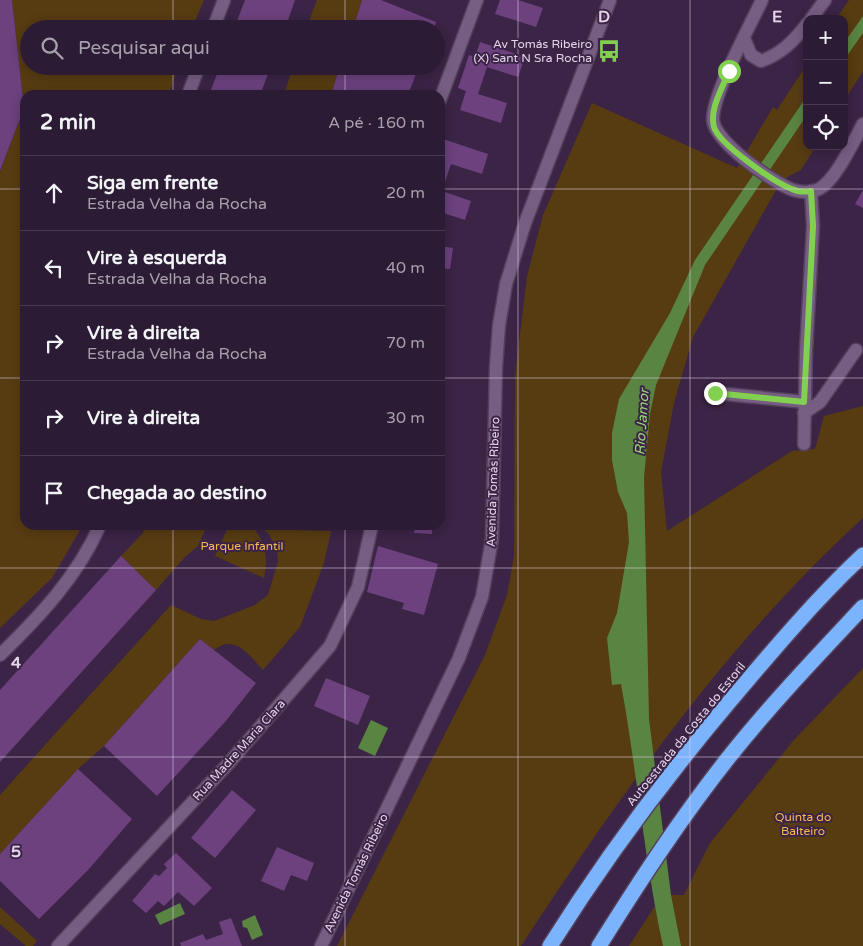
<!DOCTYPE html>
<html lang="pt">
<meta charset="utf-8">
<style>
body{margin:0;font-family:"Varela Round",sans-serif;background:#382840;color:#f1f3f6}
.controls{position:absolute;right:15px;top:15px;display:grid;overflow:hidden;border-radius:10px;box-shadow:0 2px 12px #0003}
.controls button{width:45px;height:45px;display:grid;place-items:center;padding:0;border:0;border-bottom:1px solid #48394f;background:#2c1b34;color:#f1f3f6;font:25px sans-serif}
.stop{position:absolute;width:15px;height:15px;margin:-11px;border:4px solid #82d04f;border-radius:50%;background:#fff}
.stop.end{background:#82d04f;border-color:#fff;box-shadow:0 1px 5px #0008}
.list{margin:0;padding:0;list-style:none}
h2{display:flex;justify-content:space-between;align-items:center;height:65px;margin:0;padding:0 20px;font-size:21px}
h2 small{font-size:16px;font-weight:400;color:#a6a1ac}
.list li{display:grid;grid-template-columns:32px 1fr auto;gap:15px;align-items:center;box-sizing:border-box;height:75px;padding:0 20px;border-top:1px solid #48394f}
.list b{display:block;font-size:19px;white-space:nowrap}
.list p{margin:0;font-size:16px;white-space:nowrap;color:#a6a1ac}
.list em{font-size:16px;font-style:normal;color:#a6a1ac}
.icon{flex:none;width:28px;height:28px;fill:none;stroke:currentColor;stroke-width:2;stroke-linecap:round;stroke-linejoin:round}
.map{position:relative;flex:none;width:863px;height:946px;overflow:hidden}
.search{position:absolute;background:#2c1b34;box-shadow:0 2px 12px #0003;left:20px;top:20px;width:425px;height:55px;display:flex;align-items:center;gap:12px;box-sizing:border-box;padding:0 18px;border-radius:28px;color:#a6a1ac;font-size:19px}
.panel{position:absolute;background:#2c1b34;box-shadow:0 2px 12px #0003;left:20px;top:90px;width:425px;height:440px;border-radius:15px}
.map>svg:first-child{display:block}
</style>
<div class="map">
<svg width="863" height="946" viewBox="0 0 863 946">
<rect width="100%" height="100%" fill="#3b2446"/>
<!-- green -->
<g fill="#573c12">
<polygon points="12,0 204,0 192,28 177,23 175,29 29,29 29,66 178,66 169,95 25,95 25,525 83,525 52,578 0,628 0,172 24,108"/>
<polygon points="317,0 362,0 353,29 306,29"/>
<polygon points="849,0 863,0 863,71 844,101 844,19 836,19"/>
<path d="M807 64V146H816L801 170 789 176 775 192 693 337 674 403 661 472 667 531 792 451 815 449 824 416 863 406V518C728 641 621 794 521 946H337L485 655 507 595 514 556 515 376 527 276 543 215 592 103 737 168 773 107 777 110Z"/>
<polygon points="293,66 340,66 331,95 284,95"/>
<polygon points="147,525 207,525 198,546 185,557 156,590 121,556 142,534"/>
<path d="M229 525H251C266 542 268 556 264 578L215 556Z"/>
<path d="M259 525H292V530L331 531 324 563 300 627 263 670C250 656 235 633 214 650L200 639 104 746 78 769 0 854V795L171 605 201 619 214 621 255 605 268 595 278 562 277 550 269 534Z"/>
<polygon points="863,668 863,946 629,946 662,895 684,895 710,843 793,741"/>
<polygon points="0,907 37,941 33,946 26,946 0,924"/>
</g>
<!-- water -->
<g fill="#5a8441">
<polygon points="863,16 863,33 844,60 844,43"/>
<path d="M807 96V115L705 265 656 385 650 414 644 477 649 719 671 895 681 946H663C644 859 637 771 621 684L612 685 607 638 617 613 629 542 627 513 618 492 612 460V433L619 399 670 313 695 260Z"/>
<polygon points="371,720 388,728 375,756 358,748"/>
<polygon points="180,903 185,914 160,925 155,915"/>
<polygon points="255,915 263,935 252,940 247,928 243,927 242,921"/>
</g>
<!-- building -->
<g fill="#6c417e">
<polygon points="0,0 12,0 24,108 0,171"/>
<polygon points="245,0 295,0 285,29 234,29"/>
<polygon points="362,0 381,0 436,22 434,29 353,29"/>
<polygon points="500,0 518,0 543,8 536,27 495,14"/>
<polygon points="480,42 525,57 518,77 487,67 478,94 507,103 501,123 460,110 466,91 458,88 469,55 475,57"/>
<polygon points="220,66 271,66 260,95 209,95"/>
<polygon points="340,66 419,66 408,95 331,95"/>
<polygon points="443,139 488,154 482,174 451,164 442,191 471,201 465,220 440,212 440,149"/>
<polygon points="863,190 863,208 855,204"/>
<polygon points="440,246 453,248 450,269 440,268"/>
<polygon points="440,297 445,297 443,317 440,317"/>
<polygon points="390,525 432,525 432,534 414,533 415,529 390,528"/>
<polygon points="378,546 438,564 424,615 402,609 404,603 367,592"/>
<polygon points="121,556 156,590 0,762 0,690"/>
<polygon points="200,639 256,683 225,722 157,796 104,746"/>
<polygon points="326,678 370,696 358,725 314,706"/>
<polygon points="78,769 132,819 89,869 39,919 0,881 0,854"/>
<polygon points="232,790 256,810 215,858 191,838"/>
<polygon points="277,847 314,863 307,881 291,875 284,891 261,881"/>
<polygon points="176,853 212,888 194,906 178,892 164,906 158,901 146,913 132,901 155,874 159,876 167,868 164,864"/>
<polygon points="231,918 242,946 181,946 180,943 203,934 206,940 223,934 219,922"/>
</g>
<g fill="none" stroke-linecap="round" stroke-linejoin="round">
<defs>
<g id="minor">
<path d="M762 0C750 26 713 93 713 119 713 141 772 182 793 190 800 192 811 193 819 189 836 180 853 142 863 124"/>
<polyline points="811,19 825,0"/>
<polyline points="213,29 224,0"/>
<path d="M744 38 751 55 761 61C781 54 794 41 807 24"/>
<polyline points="188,95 199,66"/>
<polyline points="440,100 477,0"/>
<polyline points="715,393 805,402"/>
<polyline points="804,413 820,402 856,350"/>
<polyline points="804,444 806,351 813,226 811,191"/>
<path d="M0 655C39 617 78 576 100 525"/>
<polyline points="58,946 228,764 330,646 358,587 372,525"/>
<polyline points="321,946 459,658 482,597 492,539 496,367 499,325 506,284 525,223 610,0"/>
</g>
<g id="highway">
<path d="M550 946C604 860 665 778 730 701 773 650 815 600 863 555"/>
<path d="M599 946C641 879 684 813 733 752 774 701 819 654 863 607"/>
</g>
</defs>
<!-- minor casing -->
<use href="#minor" stroke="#54405d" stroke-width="15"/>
<!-- highway casing -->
<use href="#highway" stroke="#54405d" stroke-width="18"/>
<!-- minor -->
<use href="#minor" stroke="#765d82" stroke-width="12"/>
<!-- highway -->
<use href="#highway" stroke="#7bb4fd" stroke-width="15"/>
</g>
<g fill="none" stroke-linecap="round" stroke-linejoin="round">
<!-- route -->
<path stroke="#82d04f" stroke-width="6" d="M715 393 804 402 813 226 811 191C805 192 798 192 792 189 775 183 719 144 714 127 709 109 723 87 729 71"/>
</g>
<!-- grid -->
<path fill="none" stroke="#e4d5eb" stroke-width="1" stroke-opacity="0.55" d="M173 0V29M345 0V29M518 0V946M690 0V946M173 66V95M345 66V95M0 189H25M440 189H863M0 378H25M440 378H863M173 525V946M345 525V946M0 568H863M0 757H863"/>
<!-- icons -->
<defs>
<symbol id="bus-bare" viewBox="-9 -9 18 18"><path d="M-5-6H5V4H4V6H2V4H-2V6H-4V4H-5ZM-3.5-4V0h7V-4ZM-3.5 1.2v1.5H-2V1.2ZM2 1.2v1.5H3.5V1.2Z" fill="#82d04f" stroke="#3b2446" stroke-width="2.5" paint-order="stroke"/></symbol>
</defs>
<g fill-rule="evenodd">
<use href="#bus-bare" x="593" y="35" width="32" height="32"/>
</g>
<g text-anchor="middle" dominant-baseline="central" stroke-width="4" stroke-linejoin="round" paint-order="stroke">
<!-- poi labels -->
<g font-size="12" fill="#e4d5eb" stroke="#3b2446" text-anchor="end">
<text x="592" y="44">Av Tomás Ribeiro<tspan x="592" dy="14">(X) Sant N Sra Rocha</tspan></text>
</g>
<!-- street labels -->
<g font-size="12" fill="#e4d5eb" stroke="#3b2446">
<text transform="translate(493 482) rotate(-88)">Avenida Tomás Ribeiro</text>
<text transform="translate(686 734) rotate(-51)">Autoestrada da Costa do Estoril</text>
<text transform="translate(239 750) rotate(-48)">Rua Madre Maria Clara</text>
<text transform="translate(356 873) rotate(-64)">Avenida Tomás Ribeiro</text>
</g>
<!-- park labels -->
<g font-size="12" fill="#f8b755" stroke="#3b2446">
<text x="242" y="546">Parque Infantil</text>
<text x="803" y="817">Quinta do<tspan x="803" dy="14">Balteiro</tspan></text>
</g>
<!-- water labels -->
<g font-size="14" font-style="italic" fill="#99d478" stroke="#3b2446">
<text transform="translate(642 422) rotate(-86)">Rio Jamor</text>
</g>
</g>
<g font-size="16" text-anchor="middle" font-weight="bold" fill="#e4d5eb" stroke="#3b2446" stroke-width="4" stroke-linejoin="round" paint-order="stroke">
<text x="604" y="22">D</text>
<text x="777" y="22">E</text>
<text x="16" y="668">4</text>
<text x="16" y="857">5</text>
</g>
</svg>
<div class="controls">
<button>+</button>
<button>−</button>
<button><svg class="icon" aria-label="locate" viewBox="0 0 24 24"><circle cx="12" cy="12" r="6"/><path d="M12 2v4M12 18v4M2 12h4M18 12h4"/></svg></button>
</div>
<div class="stop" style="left:729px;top:71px"></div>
<div class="stop end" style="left:715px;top:393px"></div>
<div class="search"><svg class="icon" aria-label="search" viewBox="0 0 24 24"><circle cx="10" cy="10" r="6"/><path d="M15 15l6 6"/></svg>Pesquisar aqui</div>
<section class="panel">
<h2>2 min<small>A pé · 160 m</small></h2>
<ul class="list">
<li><svg class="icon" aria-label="ahead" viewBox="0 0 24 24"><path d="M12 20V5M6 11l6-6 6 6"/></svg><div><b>Siga em frente</b><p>Estrada Velha da Rocha</p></div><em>20 m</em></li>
<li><svg class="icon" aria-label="left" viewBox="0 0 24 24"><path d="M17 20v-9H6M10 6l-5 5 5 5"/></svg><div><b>Vire à esquerda</b><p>Estrada Velha da Rocha</p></div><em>40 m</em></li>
<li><svg class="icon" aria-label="right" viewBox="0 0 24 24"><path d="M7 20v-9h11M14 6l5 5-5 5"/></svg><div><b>Vire à direita</b><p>Estrada Velha da Rocha</p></div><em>70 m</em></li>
<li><svg class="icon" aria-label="right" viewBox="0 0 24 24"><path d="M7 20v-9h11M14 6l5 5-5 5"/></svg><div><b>Vire à direita</b></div><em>30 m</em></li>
<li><svg class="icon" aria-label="arrive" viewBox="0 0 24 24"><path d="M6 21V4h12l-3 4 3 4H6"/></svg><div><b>Chegada ao destino</b></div></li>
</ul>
</section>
</div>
